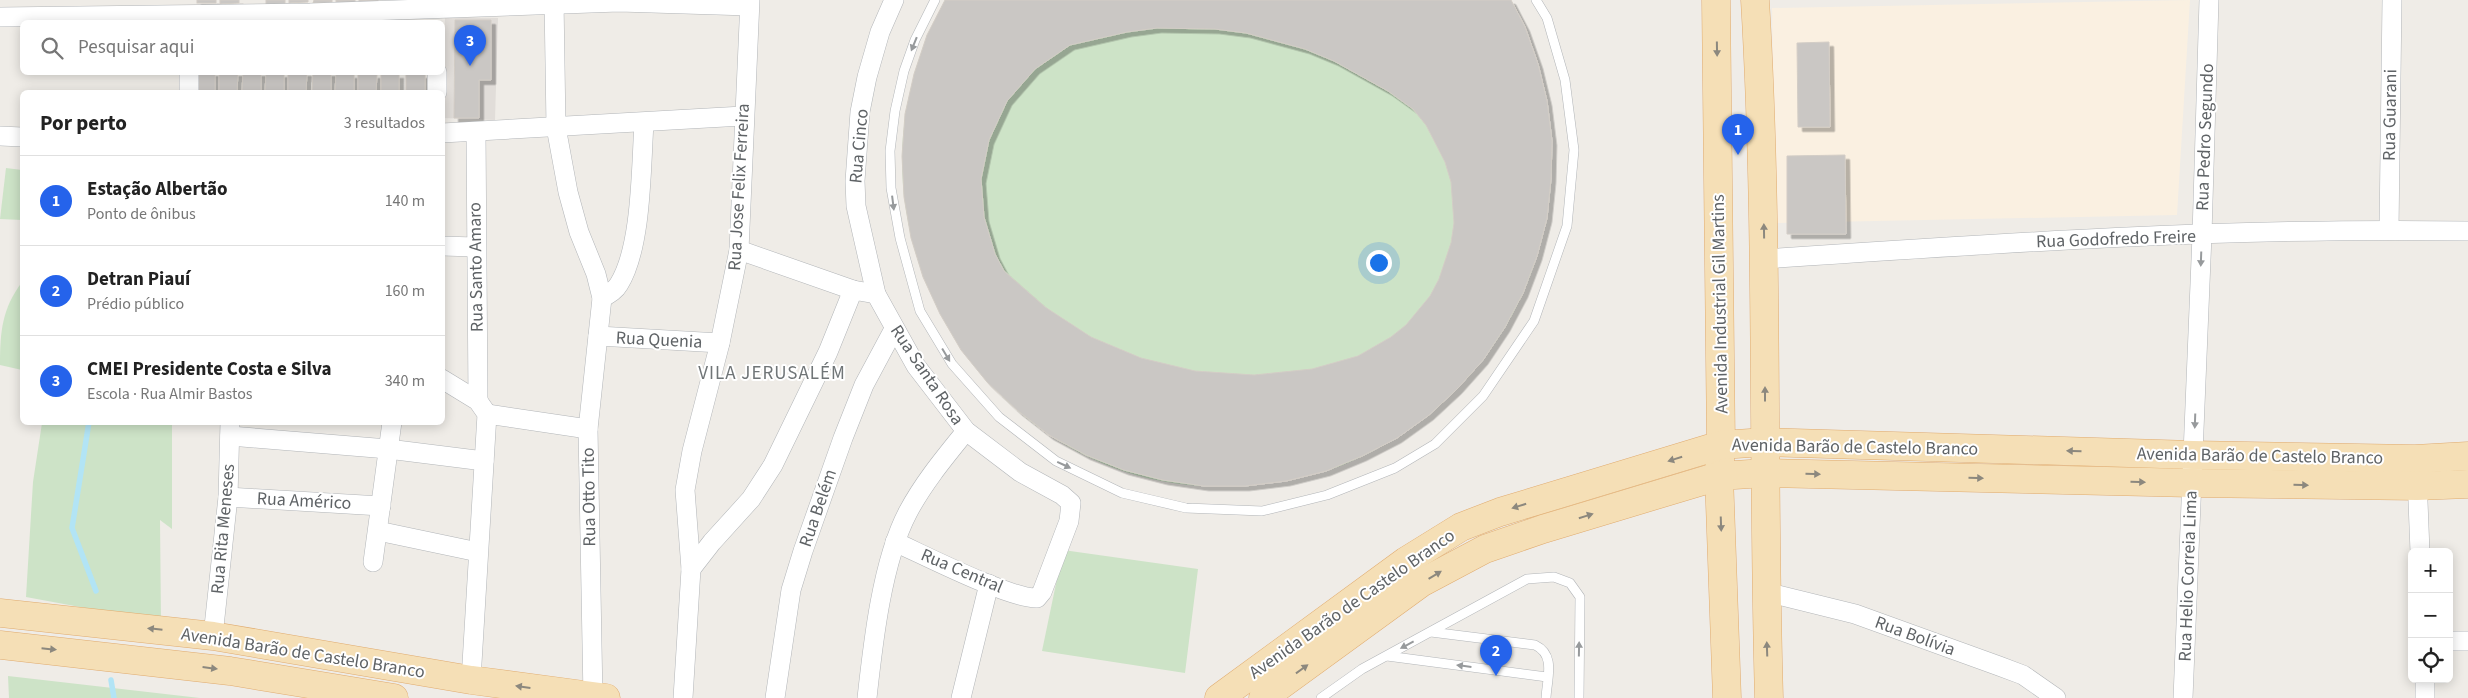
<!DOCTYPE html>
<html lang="pt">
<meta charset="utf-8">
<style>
body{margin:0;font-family:"Source Sans 3",sans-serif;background:#f6f6f6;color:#222}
.controls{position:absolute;right:15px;bottom:15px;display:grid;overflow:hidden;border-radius:8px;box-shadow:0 2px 12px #0003}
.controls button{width:45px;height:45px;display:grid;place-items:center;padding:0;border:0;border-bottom:1px solid #e0e0e0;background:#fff;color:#222;font:25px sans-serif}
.you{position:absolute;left:1378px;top:262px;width:18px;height:18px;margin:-12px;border:4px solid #fff;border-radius:50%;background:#1a73e8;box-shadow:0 0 0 8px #1a73e833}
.badge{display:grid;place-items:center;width:32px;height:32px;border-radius:50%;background:#2563eb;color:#fff;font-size:16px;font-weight:700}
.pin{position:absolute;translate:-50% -41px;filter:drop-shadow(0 1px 2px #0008)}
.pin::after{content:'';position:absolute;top:26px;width:18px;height:15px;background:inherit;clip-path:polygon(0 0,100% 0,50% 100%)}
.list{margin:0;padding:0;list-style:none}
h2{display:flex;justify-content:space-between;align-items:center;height:65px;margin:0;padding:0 20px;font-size:21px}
h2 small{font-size:16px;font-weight:400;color:#767676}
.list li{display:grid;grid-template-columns:32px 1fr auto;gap:15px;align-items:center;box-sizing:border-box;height:90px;padding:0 20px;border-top:1px solid #e0e0e0}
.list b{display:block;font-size:19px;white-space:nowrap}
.list p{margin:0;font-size:16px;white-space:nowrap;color:#767676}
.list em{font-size:16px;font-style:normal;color:#767676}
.icon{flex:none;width:28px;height:28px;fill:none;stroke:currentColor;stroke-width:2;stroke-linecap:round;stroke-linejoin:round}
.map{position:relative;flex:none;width:2468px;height:698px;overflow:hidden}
.search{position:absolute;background:#fff;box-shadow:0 2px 12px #0003;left:20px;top:20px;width:425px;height:55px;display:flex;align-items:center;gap:12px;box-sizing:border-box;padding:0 18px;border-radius:8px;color:#767676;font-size:19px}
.panel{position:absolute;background:#fff;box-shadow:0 2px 12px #0003;left:20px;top:90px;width:425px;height:335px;border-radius:8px}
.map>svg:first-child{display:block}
</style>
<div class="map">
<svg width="2468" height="698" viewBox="0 0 2468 698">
<defs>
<filter id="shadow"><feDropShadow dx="4.5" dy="4.5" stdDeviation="0" flood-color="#0004"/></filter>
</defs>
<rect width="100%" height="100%" fill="#efece7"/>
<!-- commercial -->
<polygon fill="#faf0e1" points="2190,0 2177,215 1775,223 1772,8"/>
<!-- education -->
<polygon fill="#e1ddd9" points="445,17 498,18 495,120 443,118"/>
<!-- green -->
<g fill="#cde3c7">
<path d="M945 0H1511C1556 89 1565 182 1530 276 1501 352 1445 412 1374 450 1359 458 1341 467 1324 471 1308 474 1292 475 1276 477 1252 480 1226 487 1202 486 1031 477 900 323 902 156 903 100 920 49 945 0Z"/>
<polygon points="6,168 22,170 22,220 0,219"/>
<path d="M22 282V370L0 365C0 331 2 309 22 282Z"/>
<polygon points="42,423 172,423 172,529 160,520 161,622 26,597 33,482"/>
<polygon points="1063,550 1198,569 1185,673 1042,651"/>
<polygon points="8,676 200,698 9,698"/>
</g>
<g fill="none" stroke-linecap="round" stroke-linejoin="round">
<!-- stream -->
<g stroke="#b2e4f5" stroke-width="5.5">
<polyline points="89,422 72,528 96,591"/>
<polyline points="111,680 114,698"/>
</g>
</g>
<!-- building -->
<g fill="#cac7c4" stroke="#d3cdc6" fill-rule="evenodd" filter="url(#shadow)">
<rect x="197" y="0" width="19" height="3"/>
<polygon points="220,0 239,0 239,3 220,4"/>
<polygon points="266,0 285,0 285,4 266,5"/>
<polygon points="289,0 308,0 308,2 289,3"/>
<polygon points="314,0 332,0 332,2 313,3"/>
<polygon points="336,0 355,0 355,5 336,6"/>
<rect x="359" y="0" width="19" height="5"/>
<path d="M945 0H1511L1525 27 1538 64 1547 101 1552 141 1551 179 1547 218 1537 256 1523 293 1505 327 1483 360 1457 389 1429 415 1397 438 1362 456 1326 471 1286 481 1245 486H1204L1163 480 1124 470 1086 455 1049 435 1017 410 987 382 961 350 940 314 923 277 911 238 904 197 902 156 905 114 914 74 927 35ZM1157 28 1215 29 1246 33 1305 49 1334 61 1388 91 1413 109 1426 125 1445 162 1451 182 1454 223 1451 243 1439 279 1430 296 1406 325 1391 337 1358 356 1312 369 1254 375 1195 371 1141 358 1091 337 1045 307 1004 271 995 254 984 217 981 179 989 140 1007 101 1035 69 1070 45 1127 32Z"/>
<polygon points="354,20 354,22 335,22 335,21"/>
<polygon points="402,20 402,22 383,22 383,21"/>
<polygon points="455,20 491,20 491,80 479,80 479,118 454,118"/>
<rect x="405" y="21" width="19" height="1"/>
<polygon points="1829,42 1830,127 1798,127 1797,43"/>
<rect x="196" y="72" width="19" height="20"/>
<polygon points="219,72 238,72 237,92 219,92"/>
<polygon points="243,72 261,72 261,92 242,92"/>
<polygon points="288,72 307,72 306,92 288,92"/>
<polygon points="313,72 331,72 331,92 312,92"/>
<polygon points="284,73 284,92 265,92 266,74"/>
<polygon points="336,74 354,74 354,92 335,92"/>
<polygon points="358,74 377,74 376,92 358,92"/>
<rect x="381" y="74" width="18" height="18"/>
<rect x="406" y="74" width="19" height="18"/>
<polygon points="1845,155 1846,234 1787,234 1787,156"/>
</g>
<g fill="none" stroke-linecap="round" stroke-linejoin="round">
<defs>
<g id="lane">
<polyline points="935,0 915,40 904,71 895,111 890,151 891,188 900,238 920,311 952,364 999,417 1056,461 1122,493 1186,508 1262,511 1327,495 1395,468 1435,444 1483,396 1534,321 1567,226 1574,150 1565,80 1547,18 1536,0"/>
<path d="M1431 632 1535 645C1556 655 1547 678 1546 698"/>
<polyline points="1387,656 1547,677"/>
<polyline points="1321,698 1362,669 1527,579 1554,577 1570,583 1580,597 1579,698"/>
</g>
<g id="street">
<polyline points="554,0 556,127 568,192 579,232 596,274 602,298 588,429 593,698"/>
<path d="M894 0 880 32 867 77 860 112 855 181 856 206 876 294 916 366 966 431 1020 472 1062 495 1071 503 1069 521 1042 592 1037 598C1010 599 924 555 895 542"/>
<polyline points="0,17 310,13 619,2 749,6"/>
<polyline points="189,92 189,72"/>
<polyline points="437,92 437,72"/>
<polyline points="476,132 478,401"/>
<polyline points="442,133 743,116"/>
<polyline points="0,136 22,137"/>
<polyline points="2389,230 2392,0"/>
<polyline points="442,246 475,247"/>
<polyline points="739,250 853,290"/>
<path d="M1764 259C1998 243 2233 227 2468 231"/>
<path d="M602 298C609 294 615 291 619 284 642 247 641 167 644 123"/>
<polyline points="598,336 720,343"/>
<polyline points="442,379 478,401 487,414 471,680"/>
<polyline points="487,414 588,429"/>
<polyline points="230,436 388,449 484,461"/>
<polyline points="2417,476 2420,552"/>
<polyline points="228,497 381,506"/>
<polyline points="378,531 478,552"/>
<polyline points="373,562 392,422"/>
<polyline points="691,569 712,542 751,499 773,465 828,352 853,290 876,294"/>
<polyline points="1766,592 1855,614 1999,666 2023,675 2056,698"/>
<polyline points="213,636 228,497 230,422"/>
<polyline points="2449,641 2468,641"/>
<polyline points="2425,679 2425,698"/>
<polyline points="683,698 691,569 685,490 692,451 720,343 739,250 750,0"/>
<polyline points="775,698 791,590 803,551 843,438 864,385 894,329"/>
<path d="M867 698C873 643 882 561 908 512 924 482 945 457 966 431"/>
<polyline points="961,698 989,584"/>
<polyline points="2183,698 2202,235 2209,0"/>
</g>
<g id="primary">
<polyline points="1716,0 1721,445 1719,476 1727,698"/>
<path d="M1755 0C1769 232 1762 465 1769 698"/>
<polyline points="0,613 213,636 471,680 606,698"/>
<polyline points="0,645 230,671 394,698"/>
<polyline points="1219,698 1406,561 1461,527 1500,512 1721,445 1765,442 2193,455 2415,459 2468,456"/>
<polyline points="1263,698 1421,583 1485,549 1543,529 1719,476 1765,473 2192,483 2417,486 2468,484"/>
</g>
</defs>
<!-- lane casing -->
<use href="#lane" stroke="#b2b5b8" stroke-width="10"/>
<!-- street casing -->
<use href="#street" stroke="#b2b5b8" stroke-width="20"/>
<!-- primary casing -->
<use href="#primary" stroke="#e0ab6f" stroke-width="29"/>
<!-- lane -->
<use href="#lane" stroke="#fff" stroke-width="9"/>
<!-- street -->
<use href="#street" stroke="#fff" stroke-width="19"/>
<!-- primary -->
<use href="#primary" stroke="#f5dfb6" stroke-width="28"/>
</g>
<!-- one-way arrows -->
<defs><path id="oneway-solid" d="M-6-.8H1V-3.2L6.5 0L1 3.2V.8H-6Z" transform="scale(1.25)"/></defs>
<g fill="#979a9c">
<use href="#oneway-solid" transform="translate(914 44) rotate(112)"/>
<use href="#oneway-solid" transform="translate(893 203) rotate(83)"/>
<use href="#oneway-solid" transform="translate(2201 259) rotate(92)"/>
<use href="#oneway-solid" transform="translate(946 355) rotate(59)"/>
<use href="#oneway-solid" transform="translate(2195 421) rotate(92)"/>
<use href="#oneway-solid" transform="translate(1064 465) rotate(25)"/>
<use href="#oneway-solid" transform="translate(1407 645) rotate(152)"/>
<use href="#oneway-solid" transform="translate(1579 649) rotate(-89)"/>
<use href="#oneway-solid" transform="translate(1464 666) rotate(-173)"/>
</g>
<g fill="#8c887e">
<use href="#oneway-solid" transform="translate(1717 49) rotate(89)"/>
<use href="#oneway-solid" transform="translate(1764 231) rotate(-91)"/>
<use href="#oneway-solid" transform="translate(1765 394) rotate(-90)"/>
<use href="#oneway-solid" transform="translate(2074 451) rotate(-178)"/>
<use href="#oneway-solid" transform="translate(1675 459) rotate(163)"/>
<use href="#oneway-solid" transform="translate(1813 474) rotate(1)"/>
<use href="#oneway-solid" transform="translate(1976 478) rotate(1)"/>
<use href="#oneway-solid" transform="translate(2138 482) rotate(1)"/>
<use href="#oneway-solid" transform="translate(2301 485) rotate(1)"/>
<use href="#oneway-solid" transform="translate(1519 506) rotate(163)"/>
<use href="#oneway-solid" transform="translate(1586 516) rotate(-17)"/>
<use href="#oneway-solid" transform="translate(1721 524) rotate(88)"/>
<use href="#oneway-solid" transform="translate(1435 575) rotate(-31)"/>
<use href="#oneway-solid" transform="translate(155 629) rotate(-174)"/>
<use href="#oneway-solid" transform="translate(49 649) rotate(6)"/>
<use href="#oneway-solid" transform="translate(1767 649) rotate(-92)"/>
<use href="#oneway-solid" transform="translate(210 668) rotate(7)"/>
<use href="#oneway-solid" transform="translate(1302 669) rotate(-36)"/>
<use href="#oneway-solid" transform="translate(523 687) rotate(-172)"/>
</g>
<g text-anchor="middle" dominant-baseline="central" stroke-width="4" stroke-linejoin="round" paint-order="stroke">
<!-- street labels -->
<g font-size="18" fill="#5f6366" stroke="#fff">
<text transform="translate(2390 115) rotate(-89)">Rua Guarani</text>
<text transform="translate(2205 137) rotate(-88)">Rua Pedro Segundo</text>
<text transform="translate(859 146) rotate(-85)">Rua Cinco</text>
<text transform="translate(739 187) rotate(-87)">Rua Jose Felix Ferreira</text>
<text transform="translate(2116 239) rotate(-2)">Rua Godofredo Freire</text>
<text transform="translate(476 267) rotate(-91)">Rua Santo Amaro</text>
<text transform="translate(1720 304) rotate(-91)">Avenida Industrial Gil Martins</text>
<text transform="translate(659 340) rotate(3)">Rua Quenia</text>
<text transform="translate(927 375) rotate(56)">Rua Santa Rosa</text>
<text transform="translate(1855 447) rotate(1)">Avenida Barão de Castelo Branco</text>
<text transform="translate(2260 456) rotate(1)">Avenida Barão de Castelo Branco</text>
<text transform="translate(589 497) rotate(-91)">Rua Otto Tito</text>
<text transform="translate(304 501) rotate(3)">Rua Américo</text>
<text transform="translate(818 508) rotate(-71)">Rua Belém</text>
<text transform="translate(223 529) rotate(-85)">Rua Rita Meneses</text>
<text transform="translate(962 571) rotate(23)">Rua Central</text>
<text transform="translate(2188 576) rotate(-88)">Rua Helio Correia Lima</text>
<text transform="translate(1352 604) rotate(-35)">Avenida Barão de Castelo Branco</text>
<text transform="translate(1915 636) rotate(20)">Rua Bolívia</text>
<text transform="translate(303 653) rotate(9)">Avenida Barão de Castelo Branco</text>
</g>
<!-- neighbourhood labels -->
<g font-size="19" letter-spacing="1" fill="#707577" stroke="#fff">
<text x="772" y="373">VILA JERUSALÉM</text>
</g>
</g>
</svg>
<div class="controls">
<button>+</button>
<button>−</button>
<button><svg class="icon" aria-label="locate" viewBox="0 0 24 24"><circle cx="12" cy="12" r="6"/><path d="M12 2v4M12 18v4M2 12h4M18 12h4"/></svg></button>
</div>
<div class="you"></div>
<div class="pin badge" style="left:1738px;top:155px">1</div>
<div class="pin badge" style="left:1496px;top:676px">2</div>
<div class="pin badge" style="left:470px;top:66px">3</div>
<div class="search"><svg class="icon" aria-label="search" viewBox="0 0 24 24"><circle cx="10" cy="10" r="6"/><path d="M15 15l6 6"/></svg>Pesquisar aqui</div>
<section class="panel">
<h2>Por perto<small>3 resultados</small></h2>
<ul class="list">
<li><span class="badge">1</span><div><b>Estação Albertão</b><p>Ponto de ônibus</p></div><em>140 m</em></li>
<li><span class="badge">2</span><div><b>Detran Piauí</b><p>Prédio público</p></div><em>160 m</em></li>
<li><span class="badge">3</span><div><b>CMEI Presidente Costa e Silva</b><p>Escola · Rua Almir Bastos</p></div><em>340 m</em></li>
</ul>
</section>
</div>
